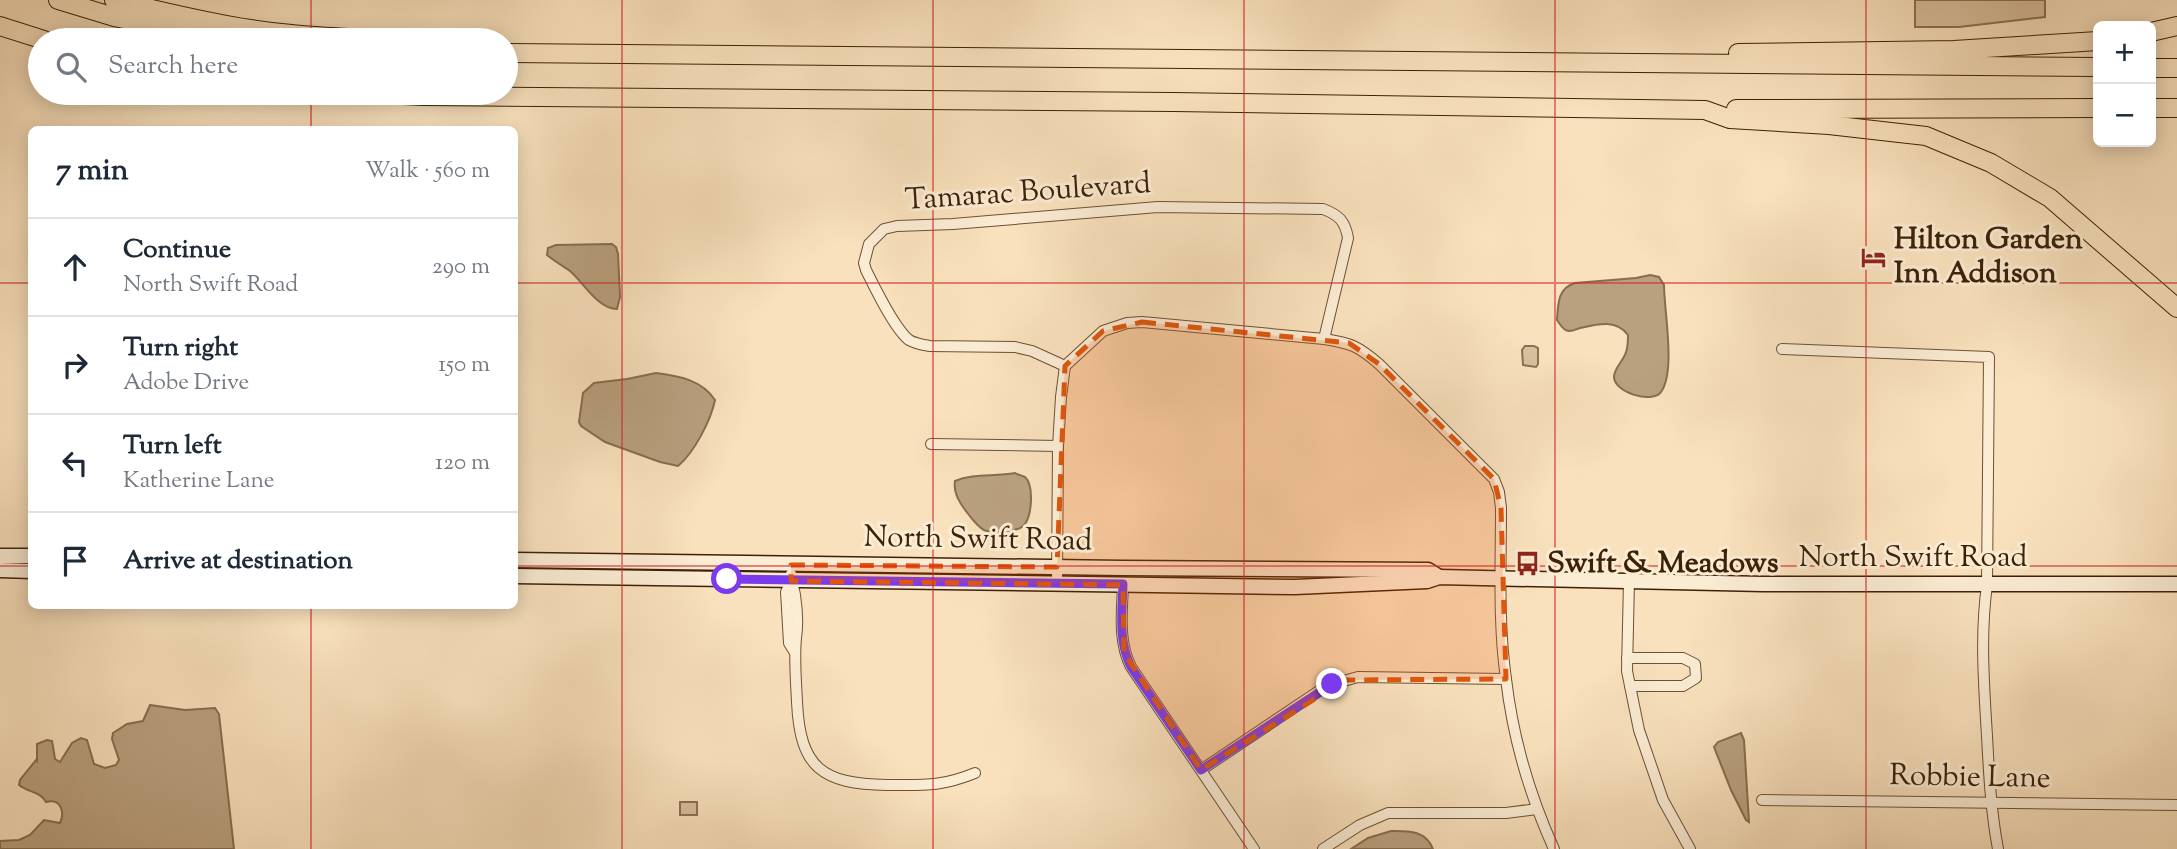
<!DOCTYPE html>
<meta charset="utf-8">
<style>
body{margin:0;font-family:"Sorts Mill Goudy",serif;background:#f2f2f3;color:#1f2937}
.controls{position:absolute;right:21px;top:21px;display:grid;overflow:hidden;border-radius:10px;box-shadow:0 4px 18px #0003}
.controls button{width:63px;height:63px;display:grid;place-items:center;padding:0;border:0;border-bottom:2px solid #e0e1e3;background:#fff;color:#1f2937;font:35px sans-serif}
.stop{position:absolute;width:21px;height:21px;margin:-16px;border:5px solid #7c3aed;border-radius:50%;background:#fff}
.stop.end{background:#7c3aed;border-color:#fff;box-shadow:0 2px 7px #0008}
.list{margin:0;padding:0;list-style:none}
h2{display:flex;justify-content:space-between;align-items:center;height:91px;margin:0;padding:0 28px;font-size:30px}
h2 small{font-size:23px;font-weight:400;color:#747a83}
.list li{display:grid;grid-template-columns:46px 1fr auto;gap:21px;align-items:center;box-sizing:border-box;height:98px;padding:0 28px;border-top:2px solid #e0e1e3}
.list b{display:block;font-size:26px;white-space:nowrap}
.list p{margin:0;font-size:23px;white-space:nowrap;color:#747a83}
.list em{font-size:23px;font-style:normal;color:#747a83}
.icon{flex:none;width:38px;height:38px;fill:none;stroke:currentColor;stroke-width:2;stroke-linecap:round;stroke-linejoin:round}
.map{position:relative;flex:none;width:2177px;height:849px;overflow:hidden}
.search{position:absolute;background:#fff;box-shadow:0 4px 18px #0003;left:28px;top:28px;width:490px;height:77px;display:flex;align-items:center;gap:18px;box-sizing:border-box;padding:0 24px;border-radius:38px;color:#747a83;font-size:26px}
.panel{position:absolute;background:#fff;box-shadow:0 4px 18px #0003;left:28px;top:126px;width:490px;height:483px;border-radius:10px}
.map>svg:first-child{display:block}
</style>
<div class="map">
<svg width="2177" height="849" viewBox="0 0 2177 849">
<rect width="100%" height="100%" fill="#f9e1bd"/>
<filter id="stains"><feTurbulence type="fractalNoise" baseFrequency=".00286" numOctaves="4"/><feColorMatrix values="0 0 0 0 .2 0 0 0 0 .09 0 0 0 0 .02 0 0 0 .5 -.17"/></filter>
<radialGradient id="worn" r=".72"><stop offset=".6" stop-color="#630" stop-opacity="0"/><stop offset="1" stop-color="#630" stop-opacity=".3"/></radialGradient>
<!-- green -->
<g fill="#d9c09e" stroke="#8b7052" stroke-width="2">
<polygon points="1915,0 2045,0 2045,17 1959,27 1915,27"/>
<polygon points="1525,346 1534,346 1538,348 1538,364 1536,367 1523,365 1522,350"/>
<rect x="680" y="802" width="17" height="13"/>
</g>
<!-- water -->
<g fill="#b9a07f" stroke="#876d4f" stroke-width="2">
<path d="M612 244 616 247 618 254 620 297 617 309C598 309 584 283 570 271 562 265 554 261 547 255L548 248 556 245Z"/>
<path d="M1650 275 1659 277 1664 285C1664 311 1676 371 1661 392 1653 404 1613 393 1614 376 1615 367 1624 360 1626 352 1628 347 1628 340 1628 335 1616 319 1598 324 1580 328 1577 329 1573 331 1569 331 1563 331 1560 324 1557 320 1558 303 1558 288 1575 283L1636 278Z"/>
<path d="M656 373C679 376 702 380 715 400 711 420 694 453 678 466L660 462 605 442 581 426 579 422 583 393 594 383 627 379Z"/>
<path d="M1015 473C1016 474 1023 476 1025 477 1034 485 1032 514 1025 524 1020 532 993 534 984 530 978 527 973 520 969 515 961 505 953 494 955 481 973 473 995 477 1015 473Z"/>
<path d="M150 705 185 710 215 708 219 714 234 849H0V841L19 840 30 835 44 820 60 823C65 812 61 798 46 802 40 791 29 793 19 785L20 780 36 760 37 761V744L47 740 52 741 55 759 60 762 72 743 81 738 87 740 94 764 105 768 116 765 119 760 112 739 113 733 127 724 143 721Z"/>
<polygon points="1741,733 1744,740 1749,822 1746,820 1731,790 1714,747 1718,742"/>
<path d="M1391 831C1408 831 1426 830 1433 849H1351L1368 838Z"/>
</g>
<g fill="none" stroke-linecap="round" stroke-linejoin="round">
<defs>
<g id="street">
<path d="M1782 349 1989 357 1987 585C1980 635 1984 686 1987 736 1989 774 1991 812 1998 849"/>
<path d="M1065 366 1032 351 1015 347 930 346C923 345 916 344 909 340 894 328 875 288 866 270L864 263 869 244 884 229 897 226 953 224 1158 207 1323 209C1339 215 1345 221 1348 238L1324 339"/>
<polyline points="931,444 1058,446"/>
<path d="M791 574C791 582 794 588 795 595 797 608 798 625 796 638 794 659 796 680 797 702 800 768 822 784 887 785 923 785 941 787 975 773"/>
<polyline points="791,581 786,592 789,643 794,651"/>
<polyline points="1629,581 1627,671 1639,730 1663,800 1690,849"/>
<path d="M1057 583 1058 446 1061 397 1065 366 1103 331 1127 323 1142 322 1324 339C1351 343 1358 346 1379 364L1494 479 1499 492 1501 508C1501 564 1498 623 1506 679 1513 738 1530 796 1554 849"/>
<path d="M1123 585C1122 613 1118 641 1131 667L1254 849"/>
<polyline points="1627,658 1683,658 1695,664 1696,678 1683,686 1630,686"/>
<polyline points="1201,770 1319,691 1333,684 1358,677 1506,679"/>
<polyline points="1762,800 2177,805"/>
<polyline points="1323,849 1360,825 1388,813 1506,813 1537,809"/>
</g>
<g id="secondary">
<polyline points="0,556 32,556"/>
<polyline points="514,560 1122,568 1428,570 1439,577"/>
<polyline points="0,570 32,571"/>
<polyline points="514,576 1295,587 1427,581 1439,577 1763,584 2177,584"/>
</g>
<g id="highway">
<polyline points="58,0 114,17 228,40"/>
<path d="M114 0C159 11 204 22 250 29 296 36 343 38 389 40"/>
<polyline points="0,26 44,40"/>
<polyline points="2151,32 2177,26"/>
<polyline points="506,53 2098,67"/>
<polyline points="1738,53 1954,50 2098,41"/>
<polyline points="2151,68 2177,68"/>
<polyline points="359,93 424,96 1174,102 1705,110 1730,119 1829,125 1926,136 1991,163 2050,198 2177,308"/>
<polyline points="2151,108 2177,108"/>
<polyline points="1736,109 2098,108"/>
</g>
</defs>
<!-- street casing -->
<use href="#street" stroke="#6c5134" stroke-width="12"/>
<!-- secondary casing -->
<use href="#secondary" stroke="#3d2106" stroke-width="17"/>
<!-- highway casing -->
<use href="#highway" stroke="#3d2106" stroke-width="20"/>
<!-- street -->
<use href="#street" stroke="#fbecd4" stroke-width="10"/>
<!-- secondary -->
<use href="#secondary" stroke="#fbecd4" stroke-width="14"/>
<!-- highway -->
<use href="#highway" stroke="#f9e1bd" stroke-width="18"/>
</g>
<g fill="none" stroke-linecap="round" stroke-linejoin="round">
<!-- route -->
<path stroke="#7c3aed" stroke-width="9" d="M727 579 1123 584C1122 613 1118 641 1131 667L1201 770 1332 684"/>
</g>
<!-- marked area -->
<path fill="#df560c" fill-opacity="0.2" stroke="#df560c" stroke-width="5" stroke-dasharray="14 9" stroke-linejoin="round" d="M1142 322 1349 343 1379 364 1494 479 1501 508 1506 679 1345 680 1201 770 1124 653 1123 585 791 581V565L1057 567 1065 366 1103 331Z"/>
<!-- grid -->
<path fill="none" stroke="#d62828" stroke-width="2" stroke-opacity="0.55" d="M311 0V40M622 0V849M933 0V849M1244 0V849M1555 0V849M1866 0V849M311 93V130M0 283H32M514 283H2177M0 566H32M514 566H2177M311 606V849"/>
<!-- icons -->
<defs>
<symbol id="hotel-bare" viewBox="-9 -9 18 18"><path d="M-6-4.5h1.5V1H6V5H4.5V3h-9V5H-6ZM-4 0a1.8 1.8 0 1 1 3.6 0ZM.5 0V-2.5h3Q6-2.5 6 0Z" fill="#8f2418" stroke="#fbecd4" stroke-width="2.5" paint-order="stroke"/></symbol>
<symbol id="bus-bare" viewBox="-9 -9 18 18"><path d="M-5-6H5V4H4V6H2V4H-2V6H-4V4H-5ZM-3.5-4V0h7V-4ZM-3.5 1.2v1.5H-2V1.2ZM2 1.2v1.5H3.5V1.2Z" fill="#8f2418" stroke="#fbecd4" stroke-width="2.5" paint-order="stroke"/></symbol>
</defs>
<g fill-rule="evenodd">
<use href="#hotel-bare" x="1856" y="240" width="35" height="35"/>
<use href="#bus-bare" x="1510" y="546" width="35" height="35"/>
</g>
<g text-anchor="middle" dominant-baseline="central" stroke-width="6" stroke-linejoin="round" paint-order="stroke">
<!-- street labels -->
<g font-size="30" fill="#3d2106" stroke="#fbecd4">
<text transform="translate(1028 193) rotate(-4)">Tamarac Boulevard</text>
<text transform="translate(978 540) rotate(1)">North Swift Road</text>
<text x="1913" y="558">North Swift Road</text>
<text transform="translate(1970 778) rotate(1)">Robbie Lane</text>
</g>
<!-- poi labels -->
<g font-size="30" font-weight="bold" fill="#3d2106" stroke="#fbecd4" text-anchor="start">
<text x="1894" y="240">Hilton Garden<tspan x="1894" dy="34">Inn Addison</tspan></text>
<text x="1547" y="564">Swift &amp; Meadows</text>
</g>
</g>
<rect width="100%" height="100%" filter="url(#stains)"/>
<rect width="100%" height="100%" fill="url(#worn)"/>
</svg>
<div class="controls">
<button>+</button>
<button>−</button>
</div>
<div class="stop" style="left:727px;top:579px"></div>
<div class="stop end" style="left:1332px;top:684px"></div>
<div class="search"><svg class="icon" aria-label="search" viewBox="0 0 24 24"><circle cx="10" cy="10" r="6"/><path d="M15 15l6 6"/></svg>Search here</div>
<section class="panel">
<h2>7 min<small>Walk · 560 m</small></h2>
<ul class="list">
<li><svg class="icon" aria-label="ahead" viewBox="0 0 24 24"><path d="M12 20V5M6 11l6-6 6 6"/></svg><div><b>Continue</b><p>North Swift Road</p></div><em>290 m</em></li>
<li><svg class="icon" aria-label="right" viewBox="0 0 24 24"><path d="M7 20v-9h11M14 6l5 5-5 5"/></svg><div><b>Turn right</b><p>Adobe Drive</p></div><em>150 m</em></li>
<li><svg class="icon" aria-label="left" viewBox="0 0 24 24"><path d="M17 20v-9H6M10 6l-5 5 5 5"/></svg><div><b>Turn left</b><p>Katherine Lane</p></div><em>120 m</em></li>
<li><svg class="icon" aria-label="arrive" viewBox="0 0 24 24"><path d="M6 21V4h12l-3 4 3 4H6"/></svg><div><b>Arrive at destination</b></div></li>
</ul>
</section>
</div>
